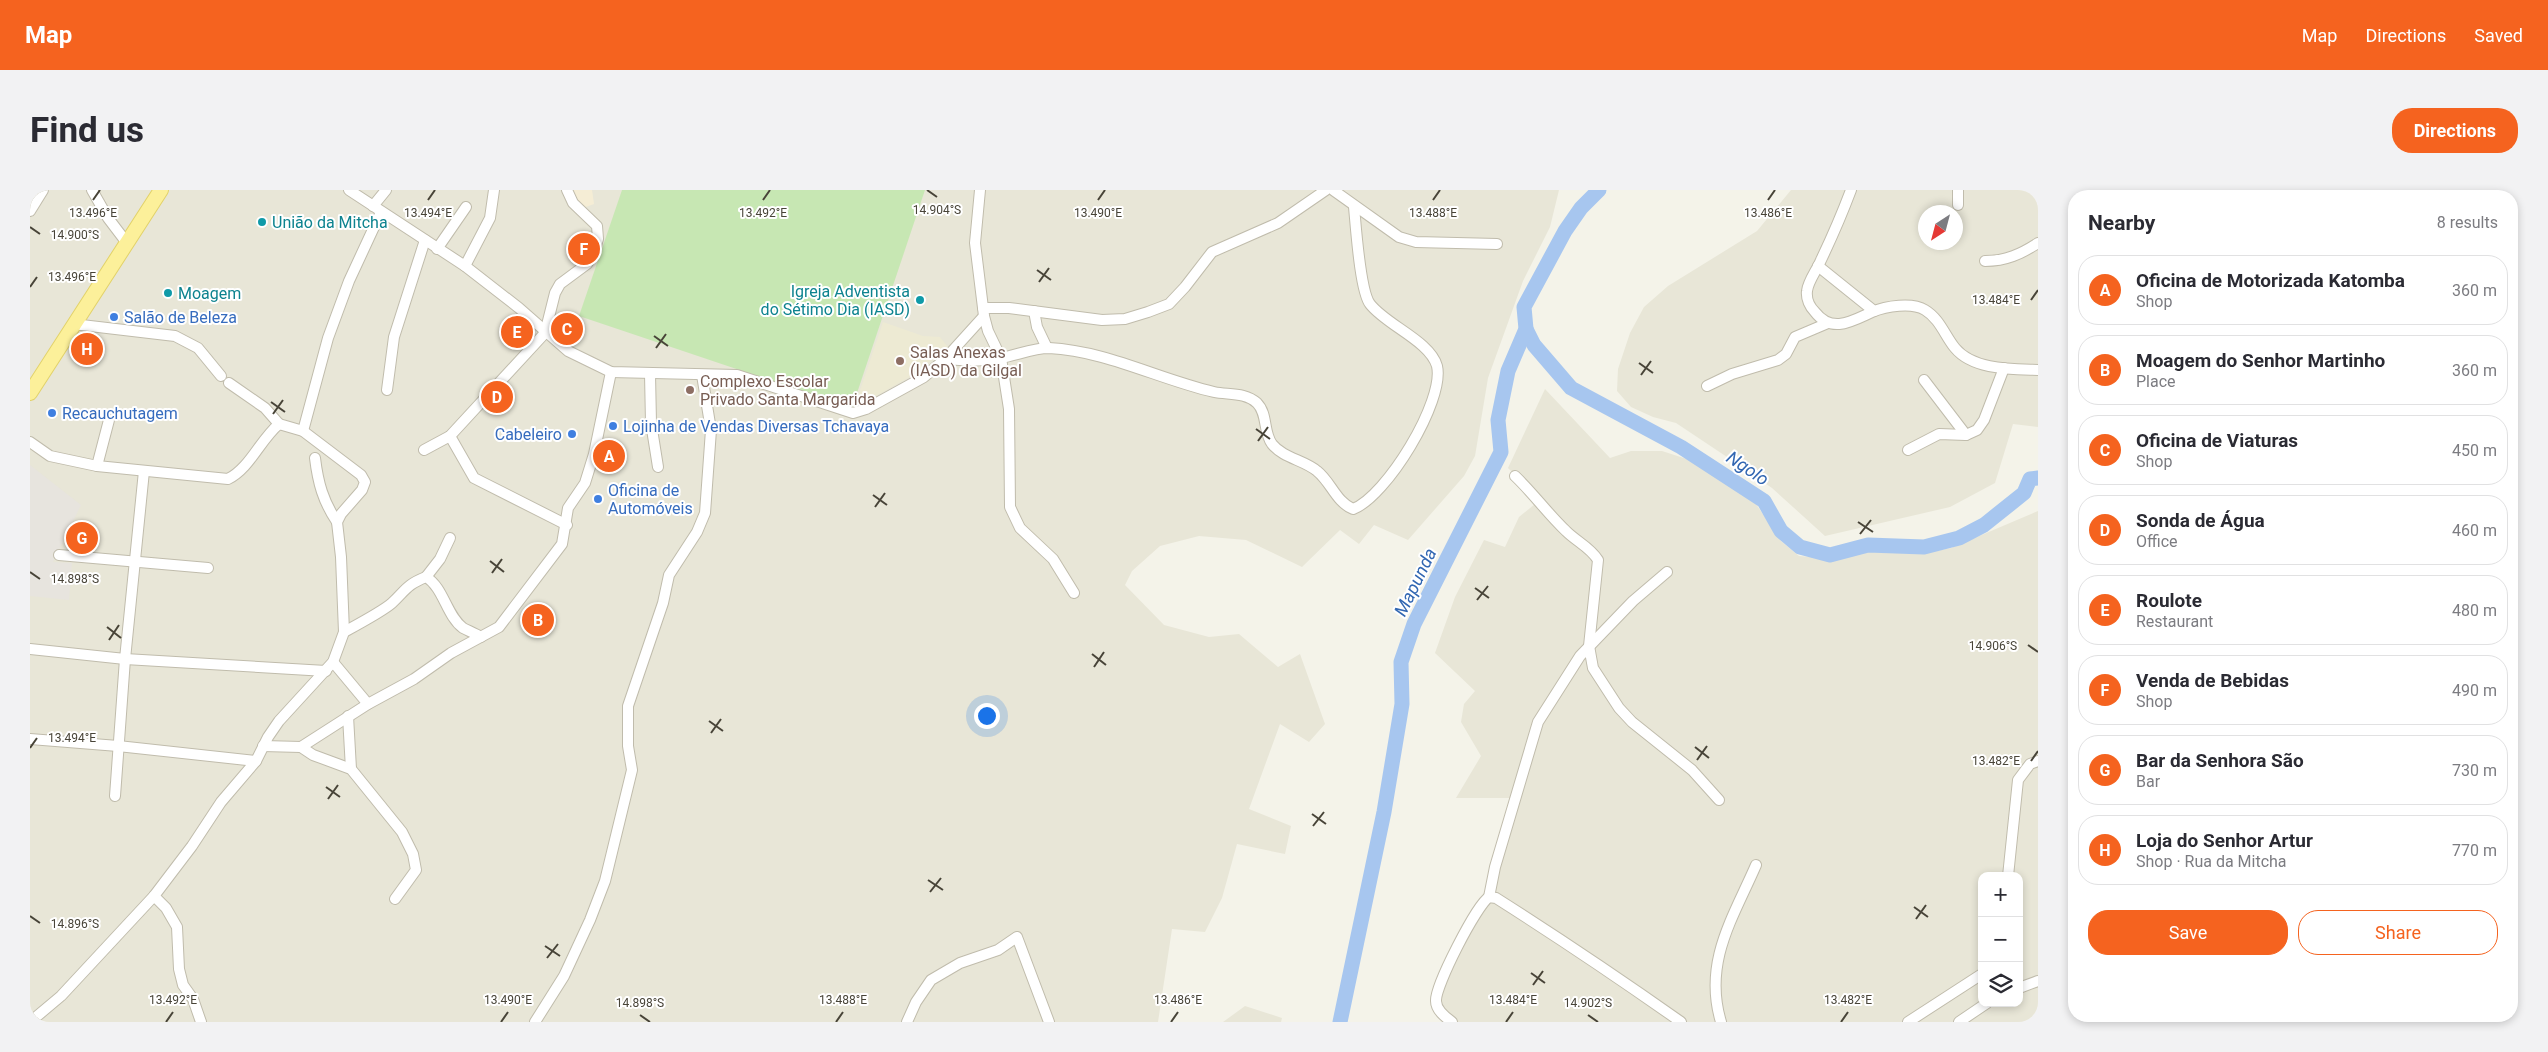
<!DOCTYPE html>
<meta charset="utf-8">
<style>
body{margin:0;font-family:Roboto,sans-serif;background:#f2f2f3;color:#2b2b33}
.controls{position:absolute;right:15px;bottom:15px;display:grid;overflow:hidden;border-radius:10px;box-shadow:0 2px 8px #0003}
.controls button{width:45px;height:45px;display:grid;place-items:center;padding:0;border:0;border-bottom:1px solid #e1e1e2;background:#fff;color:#2b2b33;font:25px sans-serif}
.compass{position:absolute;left:1888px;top:15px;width:45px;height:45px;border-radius:50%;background:#fff;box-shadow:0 2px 8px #0003;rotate:216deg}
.you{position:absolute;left:956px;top:525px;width:18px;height:18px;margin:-12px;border:4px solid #fff;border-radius:50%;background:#1a73e8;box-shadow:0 0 0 8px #1a73e833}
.badge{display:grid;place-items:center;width:32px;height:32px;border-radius:50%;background:#f5631f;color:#fff;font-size:16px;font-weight:700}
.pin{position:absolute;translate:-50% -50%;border:2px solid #fff;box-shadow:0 1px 5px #0006}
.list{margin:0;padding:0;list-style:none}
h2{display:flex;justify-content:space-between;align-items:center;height:65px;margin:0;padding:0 20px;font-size:21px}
h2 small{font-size:16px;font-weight:400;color:#7c7c81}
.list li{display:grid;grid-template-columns:32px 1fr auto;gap:15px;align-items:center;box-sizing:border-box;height:70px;margin:0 10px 10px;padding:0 10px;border:1px solid #e1e1e2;border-radius:20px}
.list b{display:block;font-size:19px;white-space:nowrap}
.list p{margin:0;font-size:16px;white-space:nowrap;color:#7c7c81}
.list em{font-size:16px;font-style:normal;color:#7c7c81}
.actions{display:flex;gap:10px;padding:15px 20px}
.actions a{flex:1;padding:11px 0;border:1px solid #f5631f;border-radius:20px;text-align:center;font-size:18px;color:#f5631f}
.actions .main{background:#f5631f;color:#fff}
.icon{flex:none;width:28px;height:28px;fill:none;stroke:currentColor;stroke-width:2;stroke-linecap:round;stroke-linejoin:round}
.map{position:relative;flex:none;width:2008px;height:832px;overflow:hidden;border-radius:20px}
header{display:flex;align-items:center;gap:30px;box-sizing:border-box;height:70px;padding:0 25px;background:#f5631f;color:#fff}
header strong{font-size:24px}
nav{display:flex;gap:28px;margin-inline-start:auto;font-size:18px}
.intro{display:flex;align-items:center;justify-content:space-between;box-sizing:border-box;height:120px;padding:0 30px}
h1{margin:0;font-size:35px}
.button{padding:12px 22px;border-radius:20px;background:#f5631f;color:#fff;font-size:18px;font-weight:700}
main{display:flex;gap:30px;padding:0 30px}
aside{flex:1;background:#fff;border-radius:20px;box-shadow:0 2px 8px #0003}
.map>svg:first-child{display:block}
</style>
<header>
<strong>Map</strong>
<nav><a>Map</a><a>Directions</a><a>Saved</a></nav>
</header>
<div class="intro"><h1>Find us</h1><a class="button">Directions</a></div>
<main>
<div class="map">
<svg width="2008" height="832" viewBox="0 0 2008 832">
<rect width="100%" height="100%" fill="#f4f3e9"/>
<!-- residential -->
<g fill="#e8e6d7" fill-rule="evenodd">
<polygon points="0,0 1529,0 1520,37 1493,91 1458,188 1445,266 1434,286 1378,350 1344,335 1329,354 1310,340 1272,377 1216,350 1169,346 1130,356 1102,381 1095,395 1134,435 1179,447 1209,444 1248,477 1270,464 1295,534 1279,552 1250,534 1219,619 1261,636 1255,664 1207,654 1192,708 1175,742 1142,739 1128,832 0,832"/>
<path d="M1761 0H2008V237L1983 234 1965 293 1920 317 1795 346 1742 298 1700 269 1646 233 1623 227 1601 217 1587 201 1588 179 1600 143 1614 117 1638 96 1727 41ZM1896 22H1926V52H1896Z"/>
<path d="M1515 199 1580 268 1601 261H1632L1666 272 1726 314 1751 351 1769 366 1806 369 1840 360 1896 363 1921 358 2008 321V832H1422L1406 812 1452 712 1486 608H1426L1451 566 1431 532 1434 514 1445 501 1405 463 1425 407 1454 350 1475 357 1489 327 1510 310 1478 278ZM1952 686H1989V813H1952Z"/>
<polygon points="1215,816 1252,828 1251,832 1193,832"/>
</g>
<!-- commercial -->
<polygon fill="#f5edd5" points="539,0 562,0 564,14 553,18"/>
<!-- industrial -->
<polygon fill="#e7e4de" points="0,275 51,315 23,372 42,373 39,410 0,406"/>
<!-- education -->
<polygon fill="#edead3" points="853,132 893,146 910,147 918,157 883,185 828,216 825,215"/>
<!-- green -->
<polygon fill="#c7e7b3" points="592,0 895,0 822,218 549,126"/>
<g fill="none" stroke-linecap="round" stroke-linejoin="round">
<!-- river -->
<g stroke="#a7c6ef" stroke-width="15">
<polyline points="1496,139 1504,155 1541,198 1651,257 1734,311 1751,341 1770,357 1800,365 1838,355 1894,357 1929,348 1954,335 1994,303 2000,289 2008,288"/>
<polyline points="1310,832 1354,622 1372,514 1371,472 1384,434 1471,262 1468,230 1478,181 1496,139 1494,117 1535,41 1551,18 1569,0"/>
</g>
<defs>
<g id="minor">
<polyline points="62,0 78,28 97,53"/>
<polyline points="319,0 435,76 489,118 538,161 581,182 707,185 823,223 836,219 894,187 915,169 954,126"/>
<polyline points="950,0 945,53 954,126 958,141 971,168 979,219 980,317 990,338 1023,369 1044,403"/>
<polyline points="1303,0 1369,47 1386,52 1467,54"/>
<path d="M1821 0C1812 24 1802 47 1791 70 1787 80 1778 91 1777 101 1776 109 1780 117 1785 122 1802 144 1822 131 1842 122 1856 116 1882 112 1895 120 1910 129 1915 146 1925 158 1943 180 1982 179 2008 180"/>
<polyline points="1928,15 1928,0"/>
<polyline points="343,16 356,0"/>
<polyline points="0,21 13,0"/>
<polyline points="407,59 436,17"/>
<path d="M1955 71C1976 71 1991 64 2008 53"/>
<polyline points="435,76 460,28 464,0"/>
<polyline points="1788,76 1844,121"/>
<polyline points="953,118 979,118 1072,130 1095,129 1118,122 1139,114 1155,97 1182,62 1248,33 1296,0"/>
<polyline points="1004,121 1007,137 1017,158"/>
<polyline points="43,134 145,146 168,158 191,186"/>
<path d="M915 169C933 170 953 172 971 168 987 165 1004 158 1019 158 1077 161 1128 189 1184 202 1198 205 1215 202 1227 213 1238 224 1233 242 1242 254 1253 268 1274 270 1287 281 1301 292 1306 312 1323 319 1356 307 1415 211 1407 176 1400 151 1356 135 1340 114 1330 101 1326 37 1324 17"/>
<polyline points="620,184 621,233 628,277"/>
<polyline points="1894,190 1936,245"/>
<polyline points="199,193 235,218 249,234"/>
<polyline points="1677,196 1702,184 1748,170 1756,164 1765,147 1798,133"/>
<polyline points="357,200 364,147 395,50"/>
<polyline points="273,241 298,148 319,91 351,22"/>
<polyline points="420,246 444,288 537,335"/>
<path d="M0 252 20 266 67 276 198 289C220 278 230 250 249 234L273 241 331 285 335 292 332 300 311 324 307 332 311 367 314 442 303 472 249 531 238 547 226 571 191 612 162 656 124 706 31 806 0 832"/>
<polyline points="394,260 420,246 515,143 525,103 530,94 557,74 563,65 568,49 567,36 543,13 537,0"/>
<polyline points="1878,260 1909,244 1936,245 1947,240 1954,230 1974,178"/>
<path d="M285 268C288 293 293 311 307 332"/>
<polyline points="67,276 79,230"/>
<path d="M1485 286C1503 303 1518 324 1536 341 1547 352 1560 357 1568 370L1559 456 1563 478 1589 518 1602 532 1662 580 1689 610"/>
<polyline points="29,365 178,378"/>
<polyline points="396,387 410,369 420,348"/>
<path d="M314 442C325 436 353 421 362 413 376 400 376 395 396 387 414 398 416 425 433 438 439 441 446 444 451 447"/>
<polyline points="0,459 95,469 296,481"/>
<polyline points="303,472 338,514"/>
<polyline points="318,526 321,579"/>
<polyline points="0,549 88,556 226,571"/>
<polyline points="233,556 271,557 338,514 384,489 421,463 469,437 532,354 538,318 555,293 564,264 581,182"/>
<polyline points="271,557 283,565 321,579 372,642 383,664 386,680 365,709"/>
<polyline points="85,606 95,469 114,281"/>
<polyline points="1978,686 1988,590 2000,574 2008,571"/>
<polyline points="124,706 136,718 147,737 149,779 153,795 163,809 171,832"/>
<polyline points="1459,707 1465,677 1508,532 1550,466 1603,411 1637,382"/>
<polyline points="1989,798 2008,791"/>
<polyline points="505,832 534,786 560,730 575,691 602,580 598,556 598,516 633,413 639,385 667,342 675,323 681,240 672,185"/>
<polyline points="877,832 886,812 901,790 930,773 968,760 987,747 1019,832"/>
<path d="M1422 832C1415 827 1406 820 1406 811 1405 796 1446 716 1459 707L1466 708C1529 748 1590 789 1651 832"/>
<path d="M1691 832C1673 772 1703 728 1726 675"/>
<polyline points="1878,832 1952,784"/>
<polyline points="1929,832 1957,813"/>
</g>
<polyline id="major" points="0,203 131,0"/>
</defs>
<!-- minor casing -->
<use href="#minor" stroke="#c0bcac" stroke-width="12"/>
<!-- major casing -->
<use href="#major" stroke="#e2d26a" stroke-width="16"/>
<!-- minor -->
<use href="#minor" stroke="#fff" stroke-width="10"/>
<!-- major -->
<use href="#major" stroke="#fcf09a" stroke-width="14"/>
</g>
<!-- ticks -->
<path fill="none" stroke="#484438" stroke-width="2" d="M897 0 907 7M63 10 70 0M398 10 405 0M733 10 740 0M1068 10 1075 0M1403 10 1410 0M1738 10 1745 0M0 37 10 44M1007 80 1021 90M1009 92 1019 78M0 97 7 87M2001 110 2008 100M624 146 638 156M626 158 636 144M1609 173 1623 183M1611 185 1621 171M241 212 255 222M243 224 253 210M1226 239 1240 249M1228 251 1238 237M843 305 857 315M845 317 855 303M1828 332 1843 342M1830 344 1841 330M460 371 474 382M0 382 10 389M462 383 472 369M1445 398 1459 408M1447 410 1458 396M77 437 91 448M79 450 89 435M1998 455 2008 462M1062 464 1076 475M1064 477 1074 462M679 531 693 541M681 543 691 529M1665 557 1679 568M0 558 7 548M1667 570 1677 556M2001 571 2008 561M296 597 310 607M298 609 308 595M1282 624 1296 634M1283 636 1294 622M898 690 913 700M900 702 911 688M1884 717 1898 727M0 726 10 733M1886 729 1896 715M515 756 530 766M517 768 528 754M1501 783 1515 793M1503 795 1513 781M610 825 620 832M1558 825 1568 832M136 832 143 822M471 832 478 822M806 832 813 822M1141 832 1148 822M1476 832 1483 822M1811 832 1818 822"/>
<!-- markers -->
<g fill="#0f9aa8" stroke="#fff" stroke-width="2">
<circle cx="232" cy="32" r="5"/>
<circle cx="138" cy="103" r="5"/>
<circle cx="890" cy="110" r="5"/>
</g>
<g fill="#3f7fe0" stroke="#fff" stroke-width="2">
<circle cx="84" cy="127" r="5"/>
<circle cx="22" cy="223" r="5"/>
<circle cx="583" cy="236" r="5"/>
<circle cx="542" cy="244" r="5"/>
<circle cx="568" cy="309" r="5"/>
</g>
<g fill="#8d6e63" stroke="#fff" stroke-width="2">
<circle cx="870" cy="171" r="5"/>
<circle cx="660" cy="200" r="5"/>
</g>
<g text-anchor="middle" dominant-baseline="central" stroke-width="4" stroke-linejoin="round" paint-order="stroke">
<!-- culture labels -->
<g font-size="16" fill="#0d838f" stroke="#fff" text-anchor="start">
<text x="242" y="32">União da Mitcha</text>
<text x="880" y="101" text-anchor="end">Igreja Adventista<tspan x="880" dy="18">do Sétimo Dia (IASD)</tspan></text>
<text x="148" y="103">Moagem</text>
</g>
<!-- shop labels -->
<g font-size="16" fill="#366cbe" stroke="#fff" text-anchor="start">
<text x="94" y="127">Salão de Beleza</text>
<text x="32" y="223">Recauchutagem</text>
<text x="593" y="236">Lojinha de Vendas Diversas Tchavaya</text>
<text x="532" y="244" text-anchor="end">Cabeleiro</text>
<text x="578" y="300">Oficina de<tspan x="578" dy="18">Automóveis</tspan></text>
</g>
<!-- education labels -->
<g font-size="16" fill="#785e54" stroke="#fff" text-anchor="start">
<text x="880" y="162">Salas Anexas<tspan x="880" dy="18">(IASD) da Gilgal</tspan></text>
<text x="670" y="191">Complexo Escolar<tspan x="670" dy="18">Privado Santa Margarida</tspan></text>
</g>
<!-- water labels -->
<g font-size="18" font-style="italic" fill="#3267b2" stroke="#fff">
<text transform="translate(1718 278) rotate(34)">Ngolo</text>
<text transform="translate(1385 392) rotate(-64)">Mapunda</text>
</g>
</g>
<g font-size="12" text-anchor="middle" fill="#484438" stroke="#fff" stroke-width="4" stroke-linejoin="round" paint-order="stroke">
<text x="907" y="24">14.904°S</text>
<text x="398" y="27">13.494°E</text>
<text x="1068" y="27">13.490°E</text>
<text x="1403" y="27">13.488°E</text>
<text x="63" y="27">13.496°E</text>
<text x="733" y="27">13.492°E</text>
<text x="1738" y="27">13.486°E</text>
<text x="45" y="49">14.900°S</text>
<text x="42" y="91">13.496°E</text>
<text x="1966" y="114">13.484°E</text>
<text x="45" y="393">14.898°S</text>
<text x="1963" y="460">14.906°S</text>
<text x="42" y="552">13.494°E</text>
<text x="1966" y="575">13.482°E</text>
<text x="45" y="738">14.896°S</text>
<text x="143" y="814">13.492°E</text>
<text x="478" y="814">13.490°E</text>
<text x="813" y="814">13.488°E</text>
<text x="1148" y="814">13.486°E</text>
<text x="1483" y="814">13.484°E</text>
<text x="1818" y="814">13.482°E</text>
<text x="610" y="817">14.898°S</text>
<text x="1558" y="817">14.902°S</text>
</g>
</svg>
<div class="controls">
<button>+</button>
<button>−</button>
<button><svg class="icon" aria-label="layers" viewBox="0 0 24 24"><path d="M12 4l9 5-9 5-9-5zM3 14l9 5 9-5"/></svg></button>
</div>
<svg class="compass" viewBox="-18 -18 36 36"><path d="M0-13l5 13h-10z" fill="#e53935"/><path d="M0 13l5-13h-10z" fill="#7c7c81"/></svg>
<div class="you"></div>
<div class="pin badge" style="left:579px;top:266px">A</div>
<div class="pin badge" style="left:508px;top:430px">B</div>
<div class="pin badge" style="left:537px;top:139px">C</div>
<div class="pin badge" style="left:467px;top:207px">D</div>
<div class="pin badge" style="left:487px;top:142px">E</div>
<div class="pin badge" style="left:554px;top:59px">F</div>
<div class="pin badge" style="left:52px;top:348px">G</div>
<div class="pin badge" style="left:57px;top:159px">H</div>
</div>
<aside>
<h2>Nearby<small>8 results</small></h2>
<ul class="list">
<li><span class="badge">A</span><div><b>Oficina de Motorizada Katomba</b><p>Shop</p></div><em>360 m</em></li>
<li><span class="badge">B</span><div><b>Moagem do Senhor Martinho</b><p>Place</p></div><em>360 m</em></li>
<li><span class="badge">C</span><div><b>Oficina de Viaturas</b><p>Shop</p></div><em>450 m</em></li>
<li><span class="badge">D</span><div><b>Sonda de Água</b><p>Office</p></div><em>460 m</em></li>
<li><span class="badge">E</span><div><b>Roulote</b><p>Restaurant</p></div><em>480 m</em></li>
<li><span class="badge">F</span><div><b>Venda de Bebidas</b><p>Shop</p></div><em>490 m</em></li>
<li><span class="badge">G</span><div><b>Bar da Senhora São</b><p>Bar</p></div><em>730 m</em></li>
<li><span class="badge">H</span><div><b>Loja do Senhor Artur</b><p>Shop · Rua da Mitcha</p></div><em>770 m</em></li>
</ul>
<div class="actions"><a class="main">Save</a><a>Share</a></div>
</aside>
</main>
